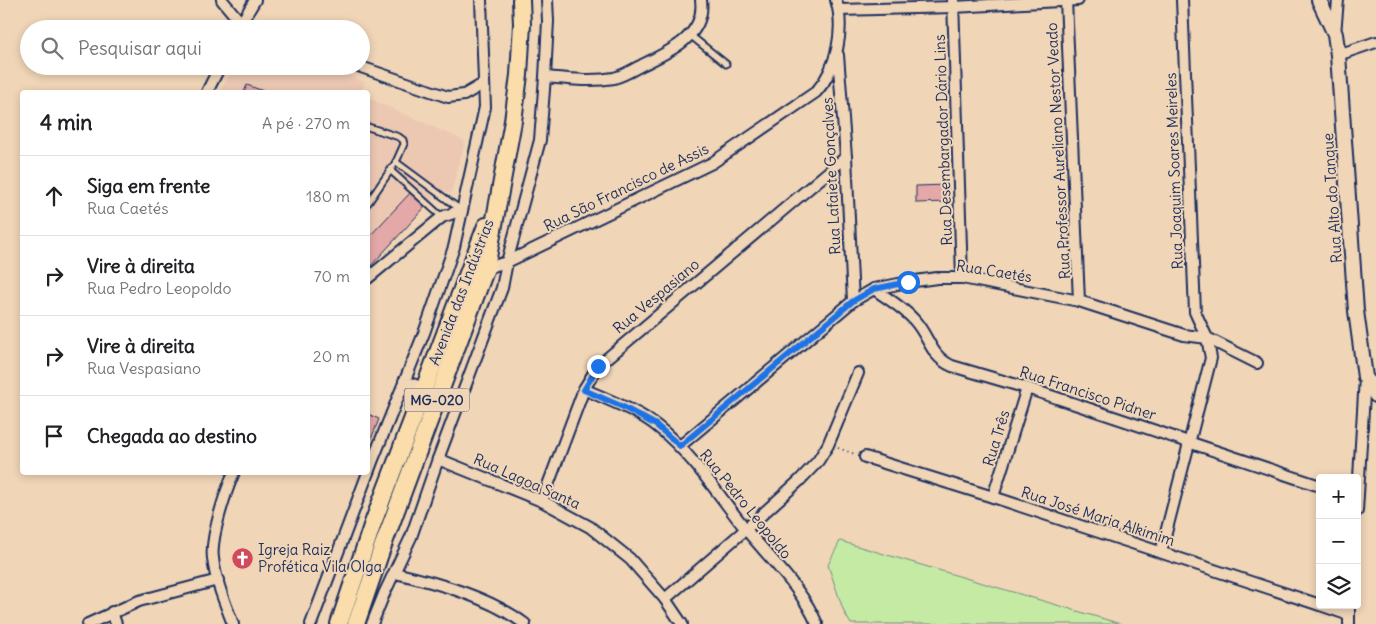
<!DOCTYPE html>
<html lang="pt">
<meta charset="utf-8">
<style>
body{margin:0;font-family:Delius,sans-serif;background:#f2f2f2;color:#202124}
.controls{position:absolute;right:15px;bottom:15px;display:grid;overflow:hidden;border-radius:5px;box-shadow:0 2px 8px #0003}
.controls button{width:45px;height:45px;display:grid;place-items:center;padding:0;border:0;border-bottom:1px solid #e0e0e0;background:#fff;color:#202124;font:25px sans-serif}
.stop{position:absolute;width:15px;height:15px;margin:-11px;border:4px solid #1a73e8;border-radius:50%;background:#fff}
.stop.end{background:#1a73e8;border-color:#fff;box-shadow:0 1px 5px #0008}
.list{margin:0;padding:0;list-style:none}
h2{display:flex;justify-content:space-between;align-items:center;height:65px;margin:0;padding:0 20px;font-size:21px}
h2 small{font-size:16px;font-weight:400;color:#757577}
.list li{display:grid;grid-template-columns:32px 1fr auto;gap:15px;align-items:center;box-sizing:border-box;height:80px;padding:0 20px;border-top:1px solid #e0e0e0}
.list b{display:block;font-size:19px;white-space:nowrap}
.list p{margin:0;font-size:16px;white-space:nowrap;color:#757577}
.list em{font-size:16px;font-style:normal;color:#757577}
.icon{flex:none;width:28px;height:28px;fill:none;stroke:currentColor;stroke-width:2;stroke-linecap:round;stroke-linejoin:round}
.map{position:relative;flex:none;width:1376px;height:624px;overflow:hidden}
.search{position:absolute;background:#fff;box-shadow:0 2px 8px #0003;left:20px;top:20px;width:350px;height:55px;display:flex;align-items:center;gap:12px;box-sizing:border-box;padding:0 18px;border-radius:28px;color:#757577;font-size:19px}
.panel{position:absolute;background:#fff;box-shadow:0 2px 8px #0003;left:20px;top:90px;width:350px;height:385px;border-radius:5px}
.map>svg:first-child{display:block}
</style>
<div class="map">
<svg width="1376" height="624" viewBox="0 0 1376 624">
<rect width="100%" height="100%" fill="#f0d5b7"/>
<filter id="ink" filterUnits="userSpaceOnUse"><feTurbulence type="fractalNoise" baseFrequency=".02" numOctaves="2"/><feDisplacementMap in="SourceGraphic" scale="10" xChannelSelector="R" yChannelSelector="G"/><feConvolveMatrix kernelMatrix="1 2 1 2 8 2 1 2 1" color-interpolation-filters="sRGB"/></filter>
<g filter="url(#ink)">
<!-- built -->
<g fill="#ecc8b2">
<polygon points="235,66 323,66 365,82 361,92 220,92"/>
<polygon points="368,98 465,141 451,194 441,190 368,269"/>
</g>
<!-- green -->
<polygon fill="#c4eaa4" stroke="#708c81" points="840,541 1121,624 851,624 844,612 828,565"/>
<!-- building -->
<g fill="#e3a8a7" stroke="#1b2f5e">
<polygon points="247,85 266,92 244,92"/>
<polygon points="948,185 948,202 916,203 916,186"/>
<polygon points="411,192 426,206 368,269 368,238"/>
<polygon points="368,414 379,419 368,447"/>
</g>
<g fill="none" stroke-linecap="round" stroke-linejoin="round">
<defs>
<g id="service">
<polyline points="690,35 726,64"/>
<polyline points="368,127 399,137 403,140 404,144 396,162 368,203"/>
<polyline points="396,162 461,210"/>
<polyline points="390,170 442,217"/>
</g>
<g id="minor">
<polyline points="222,0 241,23 258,29"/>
<polyline points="953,0 962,278"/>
<polyline points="1066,0 1079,301"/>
<polyline points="839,10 954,7 1078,0"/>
<polyline points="239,27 255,0"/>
<polyline points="1335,34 1338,0"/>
<polyline points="838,55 846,157 853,301"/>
<polyline points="1338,55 1376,42"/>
<polyline points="358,66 448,97 464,95 483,84"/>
<path d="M545 77C568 79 591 82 614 78 623 76 633 70 642 65 669 52 706 36 701 0"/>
<polyline points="207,92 220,66"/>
<path d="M486 268 507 262 712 163 816 92C837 69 845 29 836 0"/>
<polyline points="368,278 442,217 462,210"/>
<path d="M874 289C888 299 904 308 915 321 930 338 930 356 952 366L1027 388 1320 486"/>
<polyline points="404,381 424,388"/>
<path d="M584 389C608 400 637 410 658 427 692 454 717 493 744 527 769 558 802 588 817 624"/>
<polyline points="680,446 853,301 874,289 908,282 937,278 962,278 1079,301 1184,335 1207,338 1257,363"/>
<polyline points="865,457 993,497 1320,605"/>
<polyline points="438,459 542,501 590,527 630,559 665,599 682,624"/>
<polyline points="993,497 1027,388"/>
<polyline points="542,501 584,389 598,366 846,157"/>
<polyline points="1357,511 1365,377"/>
<polyline points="1161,552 1211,358 1207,338 1195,312 1182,0"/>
<path d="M395 573C438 583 489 597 525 624"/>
<polyline points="665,599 746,529 799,481 818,461 828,445 858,373"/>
<polyline points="1320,605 1349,615"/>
<polyline points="112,612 116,624"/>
<polyline points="88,624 139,601 218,580"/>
<path d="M233 624C225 603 215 580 213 558 210 538 226 491 234 472"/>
<polyline points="311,624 372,462 424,333 454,247 485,107 481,0"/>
<polyline points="372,624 384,594 411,537 438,459 502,288 507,262 540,140 545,77 548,21 547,0"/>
<polyline points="1349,624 1349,605"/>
</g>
<polyline id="secondary" points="1319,0 1335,34 1338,55 1356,311 1365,377 1376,395"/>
<g id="trunk">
<polyline points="339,624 373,523 486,226"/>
<polyline points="356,624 382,548 486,268 513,121 519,75 522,24 521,0"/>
</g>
</defs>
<!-- service casing -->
<use href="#service" stroke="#1b2f5e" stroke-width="9"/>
<!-- minor casing -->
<use href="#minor" stroke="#1b2f5e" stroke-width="14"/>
<!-- secondary casing -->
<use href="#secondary" stroke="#1b2f5e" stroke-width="18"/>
<!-- trunk casing -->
<use href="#trunk" stroke="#1b2f5e" stroke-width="20"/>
<!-- path -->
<polyline stroke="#1b2f5e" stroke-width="2" stroke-dasharray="1 4" stroke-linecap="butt" points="838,448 855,454"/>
<!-- service -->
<use href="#service" stroke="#f0d5b7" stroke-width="5"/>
<!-- minor -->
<use href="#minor" stroke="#f0d5b7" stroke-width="10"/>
<!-- secondary -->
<use href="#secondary" stroke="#f0d5b7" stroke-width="14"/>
<!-- trunk -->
<use href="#trunk" stroke="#fbddab" stroke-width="16"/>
</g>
</g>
<g fill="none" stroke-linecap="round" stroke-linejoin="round" filter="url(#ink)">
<!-- route -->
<polyline stroke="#1a73e8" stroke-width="6" points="598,366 584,390 623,407 656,425 680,446 853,301 874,289 908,282"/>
</g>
<!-- icons -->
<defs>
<symbol id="church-disc" viewBox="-11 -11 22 22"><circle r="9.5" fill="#d1495b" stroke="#f0d5b7"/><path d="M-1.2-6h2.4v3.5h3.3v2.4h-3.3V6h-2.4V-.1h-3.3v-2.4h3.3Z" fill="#fff"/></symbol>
</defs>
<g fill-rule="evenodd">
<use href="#church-disc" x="230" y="546" width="25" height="25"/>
</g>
<g text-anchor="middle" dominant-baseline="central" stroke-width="4" stroke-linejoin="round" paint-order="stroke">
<!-- shield labels -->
<rect fill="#f0d5b7" stroke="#5b6179" stroke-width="1" x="404.5" y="388.5" width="65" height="23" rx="4"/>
<g font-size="14" font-weight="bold" fill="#1b2f5e">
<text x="437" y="400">MG-020</text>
</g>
<!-- street labels -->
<g font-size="15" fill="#1b2f5e" stroke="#f0d5b7">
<text transform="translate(943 140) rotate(-92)">Rua Desembargador Dário Lins</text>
<text transform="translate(1058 151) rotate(-93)">Rua Professor Aureliano Nestor Veado</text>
<text transform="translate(1174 171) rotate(-92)">Rua Joaquim Soares Meireles</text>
<text transform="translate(831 176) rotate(-93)">Rua Lafaiete Gonçalves</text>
<text transform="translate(626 187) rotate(-26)">Rua São Francisco de Assis</text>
<text transform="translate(1332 198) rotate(-94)">Rua Alto do Tanque</text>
<text transform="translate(994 271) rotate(9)">Rua Caetés</text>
<text transform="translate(461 292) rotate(-69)">Avenida das Indústrias</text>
<text transform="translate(656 296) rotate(-40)">Rua Vespasiano</text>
<text transform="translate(1088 393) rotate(18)">Rua Francisco Pidner</text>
<text transform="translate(996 438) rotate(-73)">Rua Três</text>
<text transform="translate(527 481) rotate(24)">Rua Lagoa Santa</text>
<text transform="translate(746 504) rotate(51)">Rua Pedro Leopoldo</text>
<text transform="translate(1098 516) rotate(18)">Rua José Maria Alkimim</text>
</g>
<!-- poi labels -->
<g font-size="15" fill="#1b2f5e" stroke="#f0d5b7" text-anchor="start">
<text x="258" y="549">Igreja Raiz<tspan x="258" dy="17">Profética Vila Olga</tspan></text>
</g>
</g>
</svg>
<div class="controls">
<button>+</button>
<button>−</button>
<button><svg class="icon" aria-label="layers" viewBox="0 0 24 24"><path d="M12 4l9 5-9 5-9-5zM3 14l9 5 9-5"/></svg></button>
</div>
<div class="stop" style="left:908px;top:282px"></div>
<div class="stop end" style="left:598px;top:366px"></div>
<div class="search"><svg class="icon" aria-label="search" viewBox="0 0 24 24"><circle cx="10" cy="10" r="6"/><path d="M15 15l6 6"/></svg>Pesquisar aqui</div>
<section class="panel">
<h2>4 min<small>A pé · 270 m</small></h2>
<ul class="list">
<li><svg class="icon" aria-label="ahead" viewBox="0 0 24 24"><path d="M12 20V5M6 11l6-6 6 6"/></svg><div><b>Siga em frente</b><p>Rua Caetés</p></div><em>180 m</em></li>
<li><svg class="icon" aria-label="right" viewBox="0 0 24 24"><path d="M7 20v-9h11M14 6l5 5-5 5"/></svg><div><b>Vire à direita</b><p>Rua Pedro Leopoldo</p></div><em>70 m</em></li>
<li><svg class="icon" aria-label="right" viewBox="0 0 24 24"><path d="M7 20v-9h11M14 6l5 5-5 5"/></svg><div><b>Vire à direita</b><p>Rua Vespasiano</p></div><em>20 m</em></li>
<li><svg class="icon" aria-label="arrive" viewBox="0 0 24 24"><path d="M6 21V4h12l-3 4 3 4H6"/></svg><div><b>Chegada ao destino</b></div></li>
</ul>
</section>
</div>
